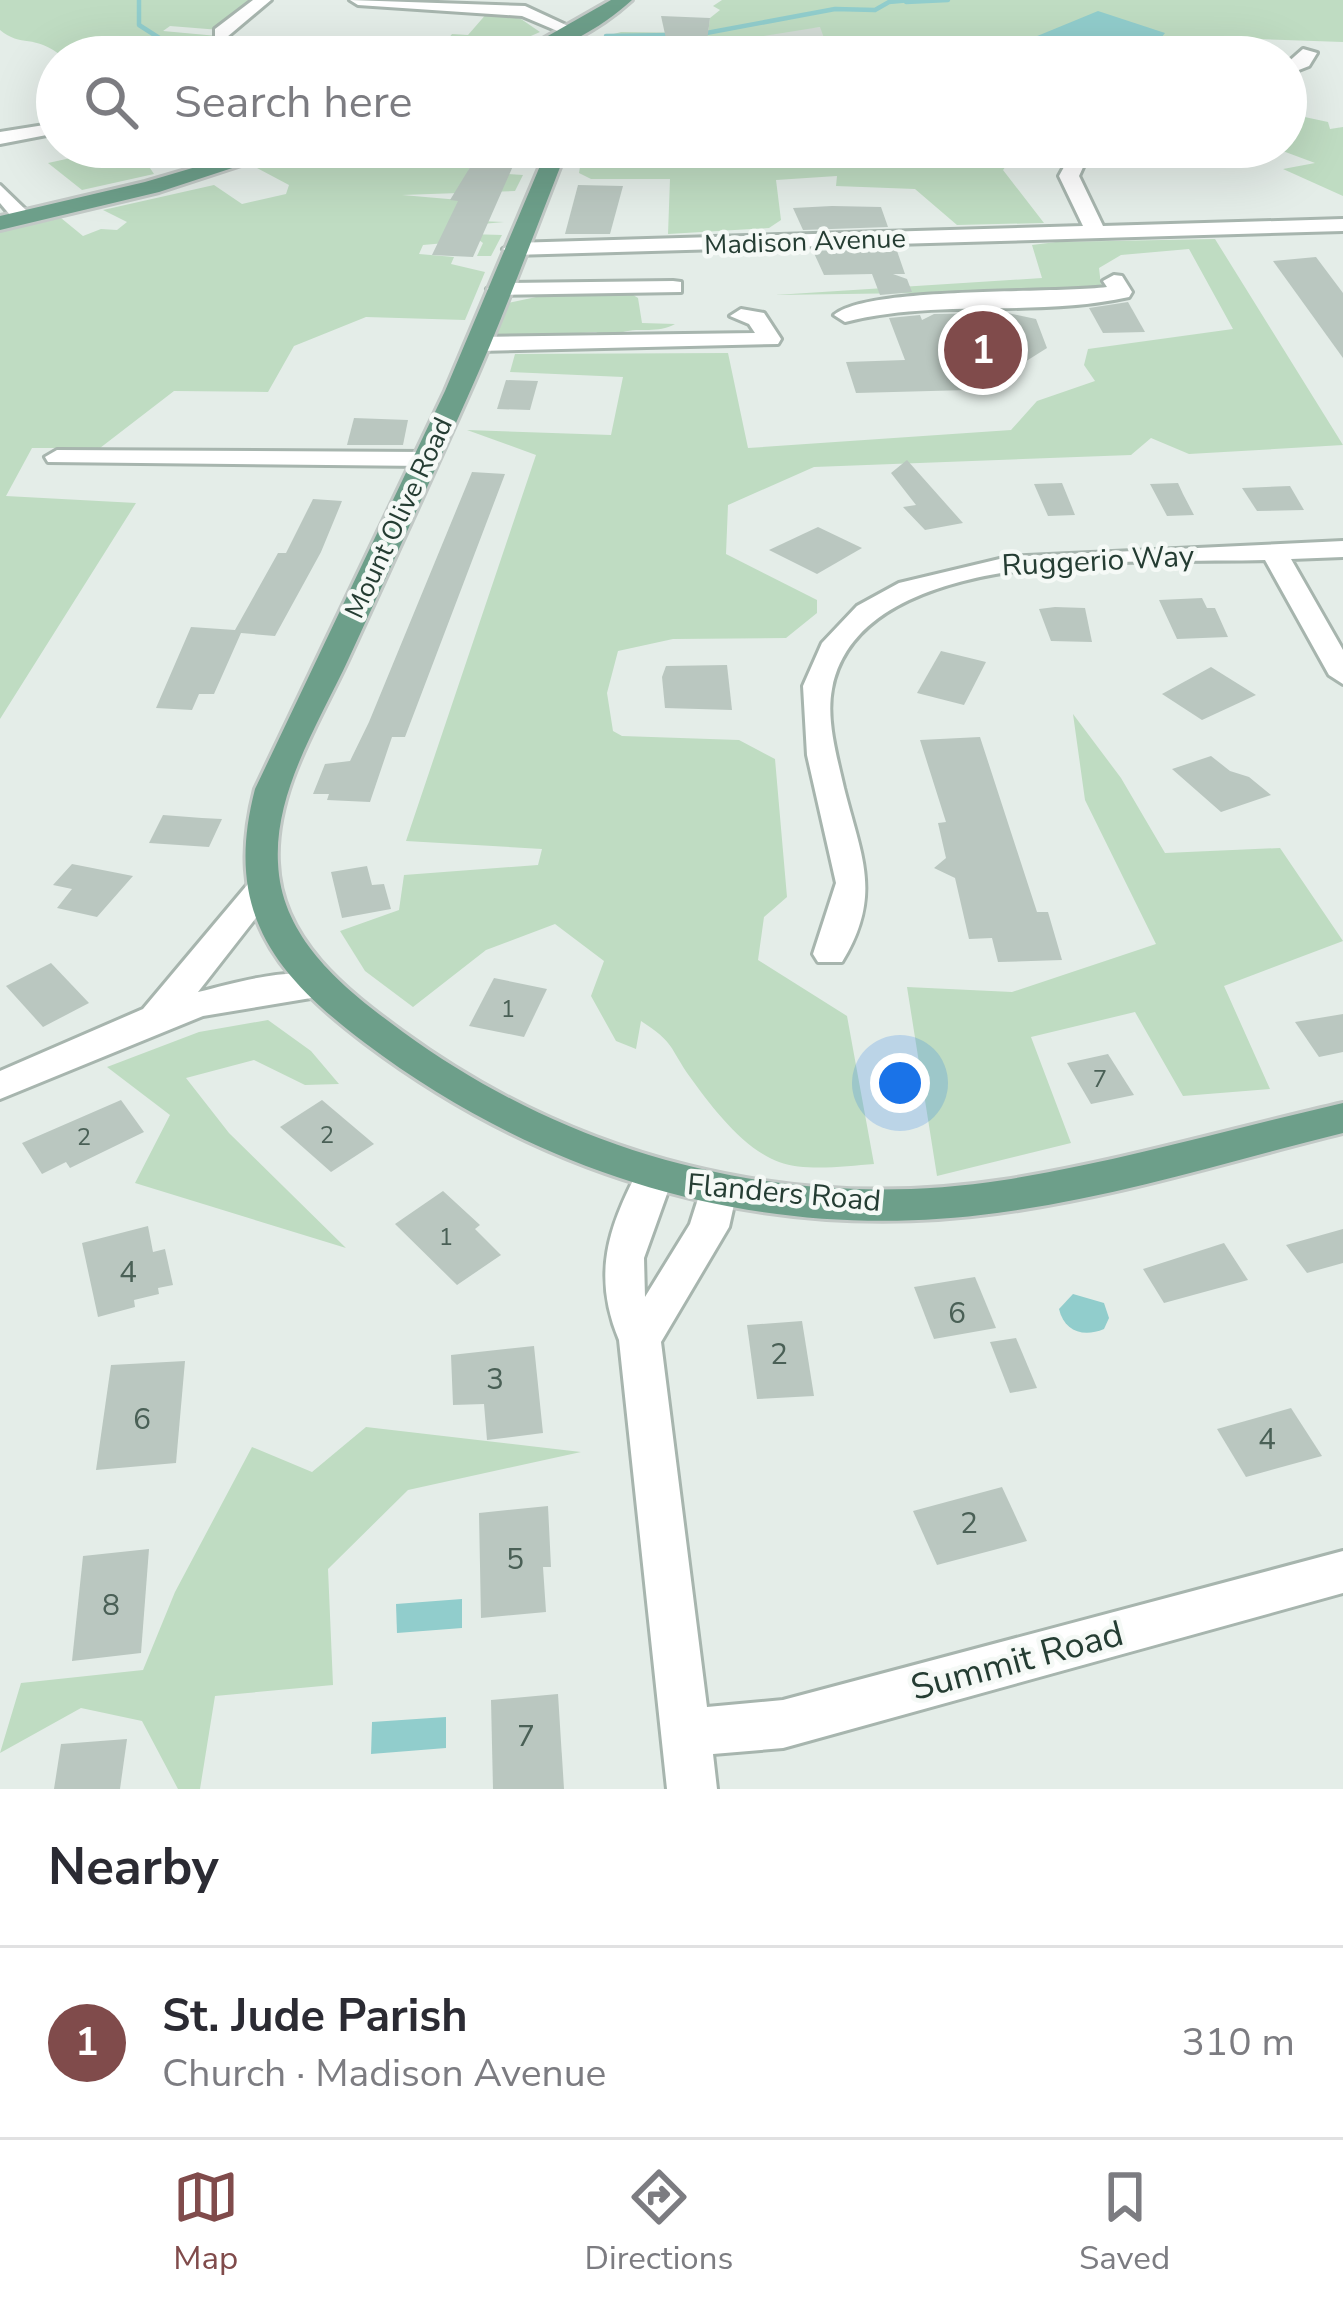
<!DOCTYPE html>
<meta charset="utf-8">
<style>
body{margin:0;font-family:"Nunito Sans",sans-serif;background:#f7f7f7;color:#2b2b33}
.you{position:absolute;left:900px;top:1083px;width:42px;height:42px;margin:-30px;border:9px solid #fff;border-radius:50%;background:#1a73e8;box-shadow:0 0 0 18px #1a73e833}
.badge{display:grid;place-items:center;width:78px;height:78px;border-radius:50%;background:#804b4b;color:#fff;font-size:39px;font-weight:700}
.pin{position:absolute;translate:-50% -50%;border:6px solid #fff;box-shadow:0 3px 12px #0006}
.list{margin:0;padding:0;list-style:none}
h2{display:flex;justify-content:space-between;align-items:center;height:156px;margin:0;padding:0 48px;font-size:51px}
h2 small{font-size:39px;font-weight:400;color:#7c7c81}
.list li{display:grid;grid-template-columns:78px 1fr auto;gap:36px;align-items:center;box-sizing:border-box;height:192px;padding:0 48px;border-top:3px solid #e1e1e2}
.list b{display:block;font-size:45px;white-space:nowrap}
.list p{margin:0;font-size:39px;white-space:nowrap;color:#7c7c81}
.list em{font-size:39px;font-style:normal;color:#7c7c81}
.icon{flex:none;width:66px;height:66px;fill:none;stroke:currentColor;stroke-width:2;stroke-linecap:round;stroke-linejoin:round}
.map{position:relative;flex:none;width:1343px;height:1789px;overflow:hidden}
.search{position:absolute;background:#fff;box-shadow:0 12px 48px #0002;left:36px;right:36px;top:36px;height:132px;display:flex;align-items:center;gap:30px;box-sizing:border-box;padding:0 42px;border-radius:66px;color:#7c7c81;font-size:45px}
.sheet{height:348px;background:#fff}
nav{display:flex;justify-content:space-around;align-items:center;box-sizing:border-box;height:168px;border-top:3px solid #e1e1e2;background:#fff;font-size:33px;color:#7c7c81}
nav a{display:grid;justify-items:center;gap:6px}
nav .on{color:#804b4b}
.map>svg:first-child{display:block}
</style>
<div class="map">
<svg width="1343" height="1789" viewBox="0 0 1343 1789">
<rect width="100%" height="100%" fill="#e4ede8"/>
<!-- built -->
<polygon fill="#d3dcd6" points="821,27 834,57 610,57 613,39"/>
<!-- green -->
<g fill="#bfdcc2">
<path d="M0 0H258L220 30 170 26 163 31 271 41 268 52 290 53 306 38 362 40 357 52C387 53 410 47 440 49L452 34 468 35 488 12 521 19 540 32 517 42 444 55 63 57C34 33 21 48 0 30Z"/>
<polygon points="722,0 1343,0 1343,42 1258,39 1284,57 831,57 820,27 757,37 757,43 679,44 678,40 620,46 621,57 614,57 610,35 621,32 708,33 710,18 720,10 713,6"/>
<polygon points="1286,113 1328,122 1330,129 1343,127 1343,196 1283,169 1315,163 1272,147 1286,147"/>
<polygon points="121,147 258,147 207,163 206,158 146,162 154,174 82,190 48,163"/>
<polygon points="320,147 507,147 489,165 472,164 468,171 523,175 515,191 402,195 460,200 453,220 504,222 482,224 469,234 502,235 491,256 477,256 483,243 479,240 423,245 419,254 454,257 451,264 485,272 465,320 366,317 294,346 268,392 174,391 100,448 32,448 6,496 136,503 0,719 0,232 61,218 83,236 101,229 117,230 127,222 103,210 214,185 242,204 286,194 289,185 257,168"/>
<polygon points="583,147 1021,147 1003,170 1044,223 957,225 915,189 836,186 837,176 776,180 781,220 769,228 668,234 670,179 591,179 579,173 580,167 591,162"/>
<path d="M1215 239 1343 445 1189 454 1151 438 1131 455 814 467 728 505 726 554 817 600V613L786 638 673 639 618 651 607 693 613 731 622 736 739 740 775 759 787 897 764 917 758 960 847 1016 874 1164C845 1166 807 1172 779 1162 743 1149 711 1106 690 1077 669 1047 675 1043 641 1021L636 1049 616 1041 591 996 604 961 555 924 486 950 413 1007 365 971 340 931 399 910 404 875 538 865 542 849 406 841 536 455 467 430 611 435 623 377 510 372 515 354 728 353 748 448 1011 430 1037 401 1095 381 1084 365 1088 349 1233 329 1189 249 1121 255 1099 268 1101 285 1051 291 775 295 1042 278 1032 245 1056 242Z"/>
<path d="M630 293 638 298 642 323 675 324C657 334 641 327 623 332 611 334 605 340 592 340L601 335 596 332 493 339 508 303 541 296Z"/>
<polygon points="1073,714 1121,778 1165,853 1280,848 1343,941 1224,986 1270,1089 1183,1096 1135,1012 1031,1037 1071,1143 937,1176 907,987 1012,992 1156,944 1085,800"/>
<polygon points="268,1020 311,1051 339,1084 305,1085 254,1060 186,1078 229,1133 346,1248 135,1183 170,1115 107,1067 199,1032"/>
<polygon points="366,1427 581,1452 408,1490 328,1569 333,1685 215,1696 200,1789 178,1789 142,1721 81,1708 0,1753 21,1683 143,1670 175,1592 252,1447 312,1472"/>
</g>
<!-- water -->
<g fill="#91cdcc">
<path d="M1098 11 1165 33C1139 71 1029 57 986 57Z"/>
<path d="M1073 1294 1104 1303 1109 1318 1104 1329C1083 1338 1064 1331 1059 1309Z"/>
<polygon points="462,1599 462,1628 397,1633 396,1604"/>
<polygon points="446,1717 446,1748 371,1754 372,1722"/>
</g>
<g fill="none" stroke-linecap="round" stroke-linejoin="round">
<!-- stream -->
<g stroke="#91cdcc" stroke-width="4.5">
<polyline points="139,0 139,25 189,57"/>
<polyline points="906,2 948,0"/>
<polyline points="701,34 835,9 875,10 889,2 911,0"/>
<polyline points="606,36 672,35"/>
<polyline points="431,57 527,41"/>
</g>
</g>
<!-- building -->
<g fill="#bac7c0">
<polygon points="661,16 710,18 705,57 670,57"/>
<polygon points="472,164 513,166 473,257 432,255 458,201 450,200"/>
<polygon points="578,185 623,186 610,234 565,234"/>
<polygon points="832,206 881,207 888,227 803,230 793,208"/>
<polygon points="896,248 905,274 893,274 907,279 912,292 880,295 872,274 824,275 813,251"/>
<polygon points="1316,257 1343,293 1343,358 1273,261"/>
<polygon points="1128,302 1145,332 1103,333 1089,308"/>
<polygon points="1008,313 1036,319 1047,348 999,378 964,378 968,390 856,393 846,362 905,360 889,318 920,315 922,320 934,314"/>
<polygon points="506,380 538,381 530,410 497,409"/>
<polygon points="354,418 408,420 403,445 347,445"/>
<polygon points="907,460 963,523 925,530 903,507 916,505 891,473"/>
<polygon points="472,472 505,474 405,737 392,737 370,802 327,800 329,794 313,794 325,764 350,761 369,722"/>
<polygon points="1062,483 1075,515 1048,516 1034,484"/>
<polygon points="1178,483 1183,494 1194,515 1167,516 1150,484"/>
<polygon points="1290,486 1304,510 1257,511 1242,488"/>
<polygon points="313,499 342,501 321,552 275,636 241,633 214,694 199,694 192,710 156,708 191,627 235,630 278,553 286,553"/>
<polygon points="818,527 862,548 817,574 769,550"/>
<polygon points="1202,598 1207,608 1215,608 1228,637 1177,639 1159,600"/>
<polygon points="1055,607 1085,608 1092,642 1051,641 1039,609"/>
<polygon points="941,651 986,662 964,705 917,693"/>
<polygon points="727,665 732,710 665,708 662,677 666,666"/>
<polygon points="1211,667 1256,695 1202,720 1162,694"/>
<polygon points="980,737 1037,912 1048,912 1062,960 998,962 992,938 969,939 955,878 934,868 946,858 938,823 946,822 920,740"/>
<polygon points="1211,756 1230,771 1249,777 1271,795 1221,812 1172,769"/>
<polygon points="163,815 202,818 222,819 209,847 149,843"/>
<polygon points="72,864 133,876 97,917 57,908 72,889 53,885"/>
<polygon points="367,866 372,885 384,884 391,909 342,918 331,872"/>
<polygon points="51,963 89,1003 43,1027 6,986"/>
<polygon points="494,978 547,989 524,1037 469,1026"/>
<polygon points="1343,1014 1343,1052 1319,1057 1295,1022"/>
<polygon points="1108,1054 1134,1095 1091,1104 1067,1063"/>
<polygon points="121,1100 144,1132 70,1168 66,1162 42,1174 22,1143"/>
<polygon points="322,1100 374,1144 331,1172 280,1127"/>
<polygon points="443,1191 480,1225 475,1229 501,1255 457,1285 395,1224"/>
<polygon points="148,1226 153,1252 165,1249 173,1285 158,1288 159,1294 134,1300 135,1307 98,1317 82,1243"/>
<polygon points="1343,1229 1343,1263 1307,1273 1286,1245"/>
<polygon points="1224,1243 1248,1280 1164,1303 1143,1269"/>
<polygon points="975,1277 996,1328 934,1339 914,1287"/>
<polygon points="802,1321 814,1396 757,1399 747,1325"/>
<polygon points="1016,1338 1037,1388 1010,1393 990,1342"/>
<polygon points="534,1346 543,1433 487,1440 484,1404 453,1405 451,1355"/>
<polygon points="185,1361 176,1463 96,1470 111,1365"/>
<polygon points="1291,1408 1322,1456 1246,1477 1217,1429"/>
<polygon points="1002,1487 1027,1541 937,1565 913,1511"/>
<polygon points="548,1506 551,1567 543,1567 546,1612 481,1618 479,1513"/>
<polygon points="149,1549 141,1653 72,1661 83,1556"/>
<polygon points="558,1694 564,1789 493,1789 491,1700"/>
<polygon points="127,1739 120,1789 54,1789 61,1744"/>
</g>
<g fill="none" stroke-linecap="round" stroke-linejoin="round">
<defs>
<g id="minor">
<polygon points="253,0 271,0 227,37 215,37 215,29"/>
<polygon points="350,0 525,6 581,32 567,35 522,16 358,5"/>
<polygon points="1303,49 1317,53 1309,66 1286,75 1286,64"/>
<polygon points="57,123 57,133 0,144 0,132"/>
<polygon points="1089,147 1112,147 1084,165 1079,176 1103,226 1343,219 1343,231 513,255 503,249 513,243 1083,226 1059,176 1069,158"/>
<polygon points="0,185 30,214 30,222 16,222 0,203"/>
<path d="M1114 275 1122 276 1132 292 1129 297C1035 318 937 298 845 322L834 315C868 286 1051 294 1107 287L1103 281Z"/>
<polygon points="673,281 681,282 681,292 498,295 487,289 498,283"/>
<polygon points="741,309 764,313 781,339 778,344 478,351 467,344 478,337 755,333 749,324 730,316"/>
<polygon points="57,450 426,452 438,459 426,466 48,462 45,457"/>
<path d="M1343 541V557L1291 559 1343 650V684L1329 675 1265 560C1153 564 860 541 832 689 826 720 837 757 844 788 861 856 883 895 842 962H818L813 954 836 883 807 755 803 686 822 643 857 606 899 583 1008 557Z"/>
<path d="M260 881 272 884 276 892 198 992C239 982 293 965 335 978L340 986 335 994 203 1016 0 1099V1071L143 1009 248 884Z"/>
<path d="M654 1162 668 1167 673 1177 644 1258 645 1297 690 1224 704 1180 718 1176 732 1180 737 1191 729 1227 661 1342 707 1707 783 1700 1343 1551V1593L783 1748 713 1754 717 1789H667L619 1340C592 1275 608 1227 640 1167Z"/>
</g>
<g id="major">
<path d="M611 0H632C601 28 553 57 511 57Z"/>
<polygon points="264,147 296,147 159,192 0,230 0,216 145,182"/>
<path d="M548 147H568C535 230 505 314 468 396 429 484 389 571 349 658 320 721 274 791 278 863 281 940 346 990 403 1032 577 1159 790 1213 1004 1180 1118 1162 1230 1129 1343 1103V1133C1229 1161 1114 1198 997 1213 769 1244 548 1181 365 1043 271 972 224 909 255 789L445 391Z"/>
</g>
</defs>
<!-- minor casing -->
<use href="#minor" stroke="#a7b5ae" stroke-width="6"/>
<!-- major casing -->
<use href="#major" stroke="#c2c9c6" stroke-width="6"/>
<!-- minor -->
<use href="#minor" fill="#fff" fill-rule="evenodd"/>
<!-- major -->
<use href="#major" fill="#6d9f8a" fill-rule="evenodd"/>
</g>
<g text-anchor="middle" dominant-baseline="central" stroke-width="9" stroke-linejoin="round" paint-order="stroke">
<!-- number labels -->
<g font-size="24" fill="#4a6056">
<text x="508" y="1009">1</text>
<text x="1100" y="1079">7</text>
<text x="327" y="1135">2</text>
<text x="84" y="1137">2</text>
<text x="446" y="1237">1</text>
</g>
<!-- far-street labels -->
<g font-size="27" fill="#253d33" stroke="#f5f9f6">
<text transform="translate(805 242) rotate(-2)">Madison Avenue</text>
<text transform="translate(399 518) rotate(-65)">Mount Olive Road</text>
</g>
<!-- street labels -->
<g font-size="30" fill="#253d33" stroke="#f5f9f6">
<text transform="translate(1098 561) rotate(-3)">Ruggerio Way</text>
<text transform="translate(784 1193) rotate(5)">Flanders Road</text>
</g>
<!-- near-number labels -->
<g font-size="30" fill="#4a6056">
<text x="128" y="1272">4</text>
<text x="957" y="1313">6</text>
<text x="779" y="1354">2</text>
<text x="495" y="1379">3</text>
<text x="142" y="1419">6</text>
<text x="1267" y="1439">4</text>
<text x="969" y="1523">2</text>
<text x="515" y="1559">5</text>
<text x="111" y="1605">8</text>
<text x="526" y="1736">7</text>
</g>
<!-- near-street labels -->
<g font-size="36" fill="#253d33" stroke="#f5f9f6">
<text transform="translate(1017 1661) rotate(-15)">Summit Road</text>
</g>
</g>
</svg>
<div class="you"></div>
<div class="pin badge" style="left:983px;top:350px">1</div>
<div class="search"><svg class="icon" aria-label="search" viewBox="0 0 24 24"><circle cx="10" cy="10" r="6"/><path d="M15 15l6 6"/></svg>Search here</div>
</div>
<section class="sheet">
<h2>Nearby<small></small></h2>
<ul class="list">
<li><span class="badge">1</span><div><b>St. Jude Parish</b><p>Church · Madison Avenue</p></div><em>310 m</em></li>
</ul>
</section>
<nav>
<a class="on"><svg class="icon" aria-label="map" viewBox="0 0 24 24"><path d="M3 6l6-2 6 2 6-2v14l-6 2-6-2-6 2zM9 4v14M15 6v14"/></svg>Map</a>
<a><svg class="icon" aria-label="directions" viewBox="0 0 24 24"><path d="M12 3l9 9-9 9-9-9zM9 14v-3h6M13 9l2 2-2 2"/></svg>Directions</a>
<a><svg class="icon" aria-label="saved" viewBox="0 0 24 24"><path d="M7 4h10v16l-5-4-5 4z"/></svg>Saved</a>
</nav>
